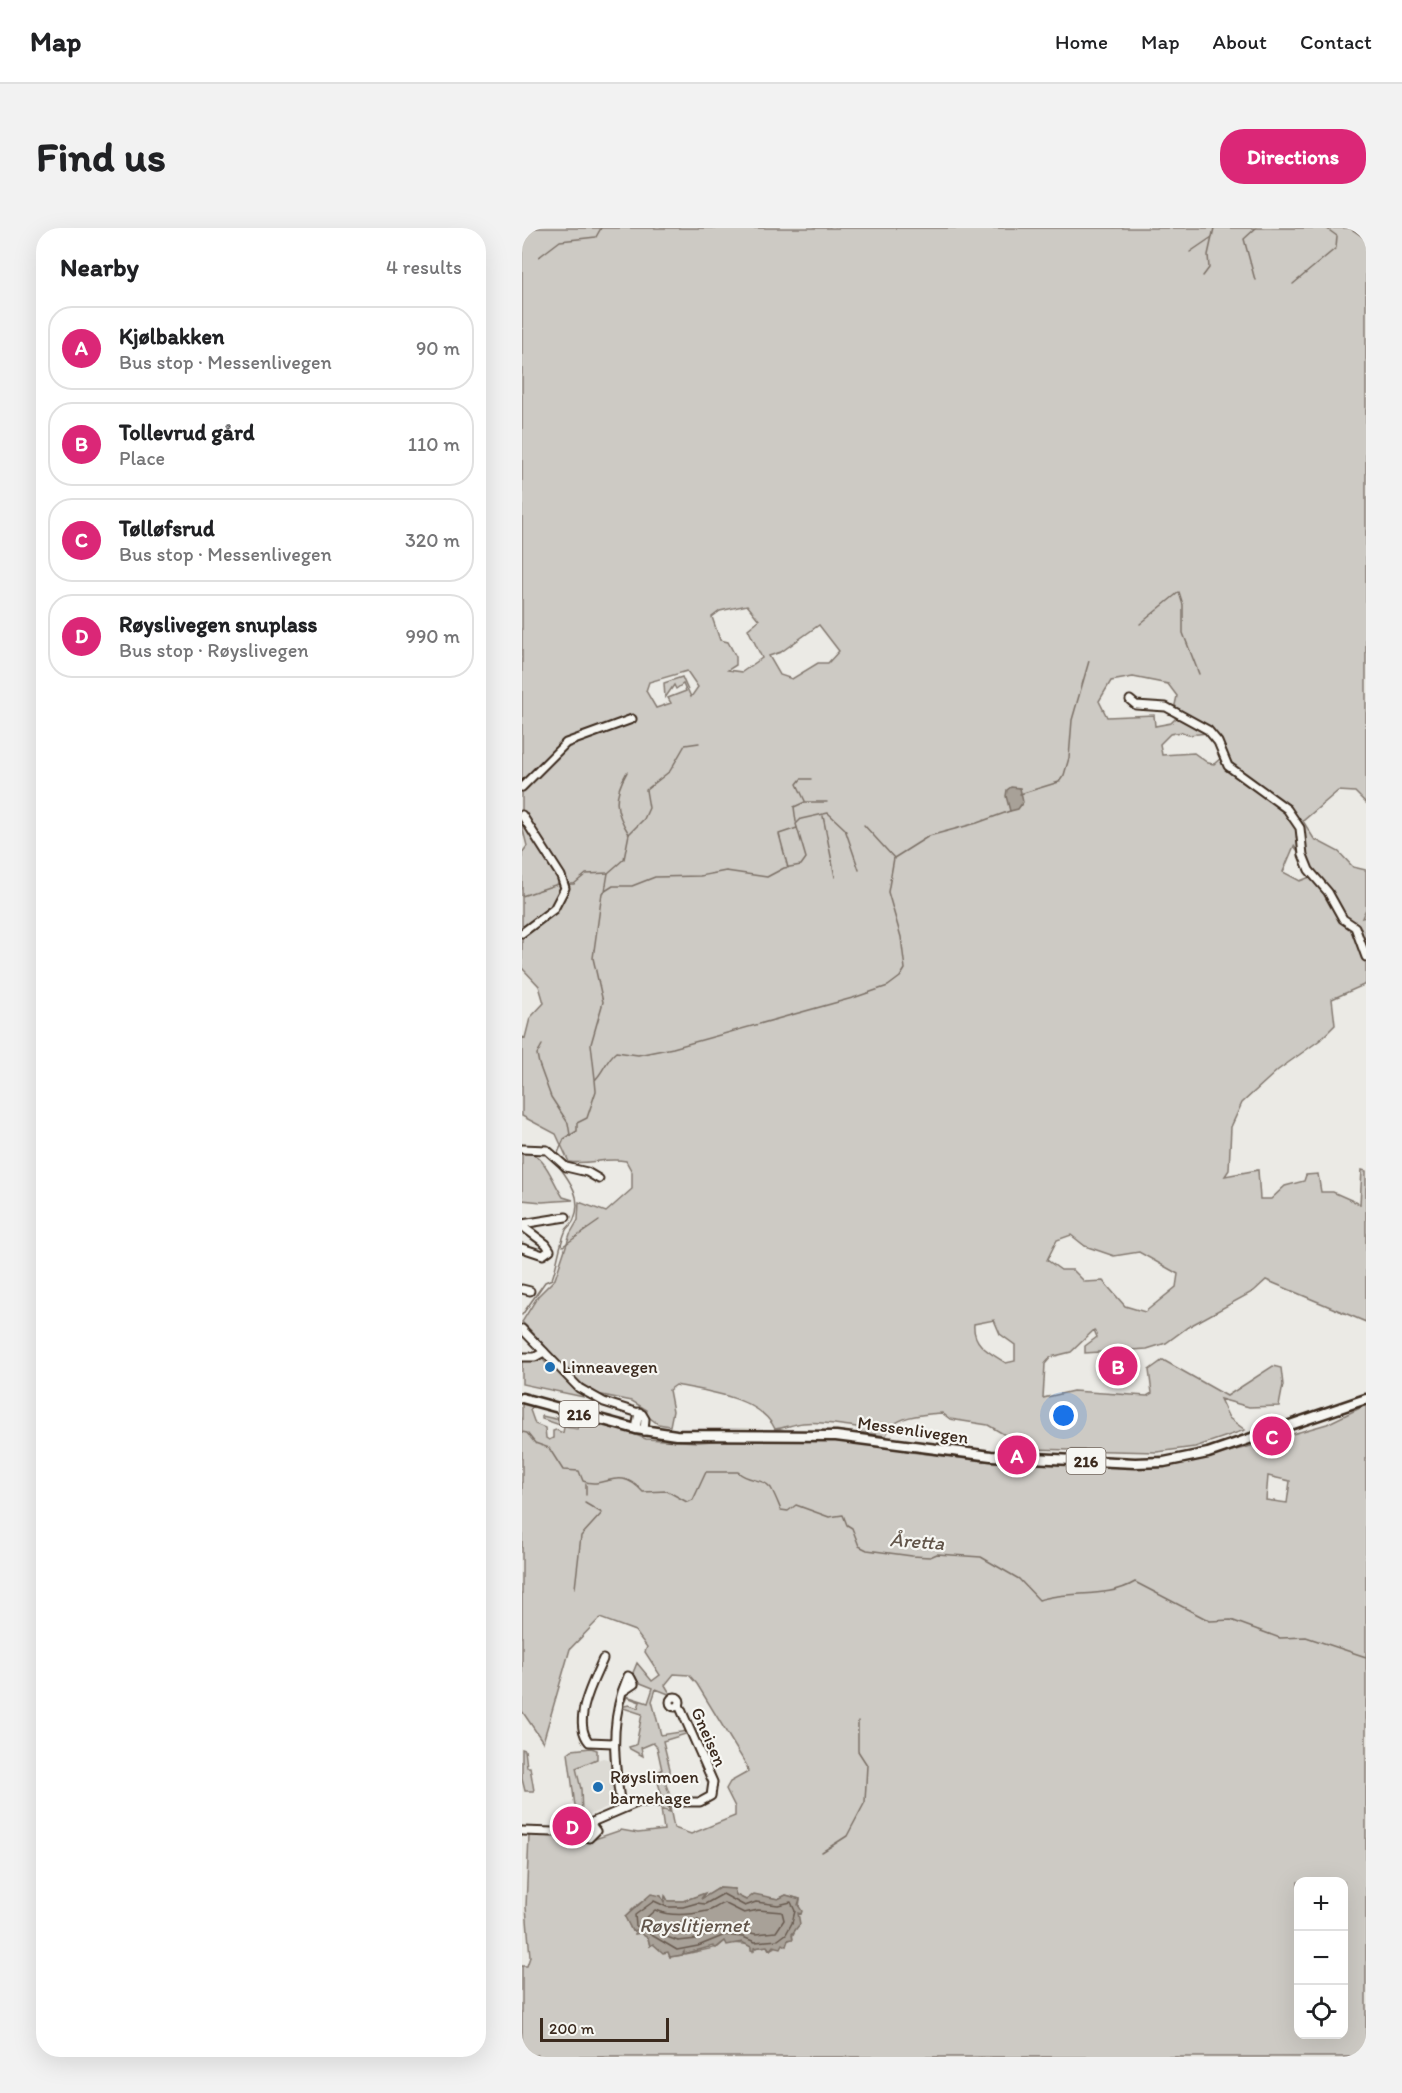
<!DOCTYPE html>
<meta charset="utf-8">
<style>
body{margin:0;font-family:Itim,sans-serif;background:#f2f2f2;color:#202124}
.controls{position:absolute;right:18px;bottom:18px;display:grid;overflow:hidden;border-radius:12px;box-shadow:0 6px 24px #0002}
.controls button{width:54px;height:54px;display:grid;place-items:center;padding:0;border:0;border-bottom:2px solid #e0e0e0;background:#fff;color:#202124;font:30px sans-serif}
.scale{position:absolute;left:18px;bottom:15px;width:129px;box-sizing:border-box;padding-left:6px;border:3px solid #3b2a1e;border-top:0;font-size:16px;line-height:21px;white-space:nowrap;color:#3b2a1e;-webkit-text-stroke:4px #f6f6f2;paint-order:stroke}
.you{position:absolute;left:542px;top:1188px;width:21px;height:21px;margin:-15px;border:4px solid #fff;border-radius:50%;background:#1a73e8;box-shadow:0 0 0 9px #1a73e833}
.badge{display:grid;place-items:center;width:39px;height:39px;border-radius:50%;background:#db2777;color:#fff;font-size:20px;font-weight:700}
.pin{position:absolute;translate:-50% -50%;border:3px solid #fff;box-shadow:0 2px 6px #0006}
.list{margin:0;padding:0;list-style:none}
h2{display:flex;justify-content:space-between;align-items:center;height:78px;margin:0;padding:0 24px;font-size:26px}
h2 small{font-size:20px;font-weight:400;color:#757577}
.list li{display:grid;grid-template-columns:39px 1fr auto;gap:18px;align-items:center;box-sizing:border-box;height:84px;margin:0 12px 12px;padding:0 12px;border:2px solid #e0e0e0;border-radius:24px}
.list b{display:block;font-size:22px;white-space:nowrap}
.list p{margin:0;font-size:20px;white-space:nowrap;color:#757577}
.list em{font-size:20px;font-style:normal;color:#757577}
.icon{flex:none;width:33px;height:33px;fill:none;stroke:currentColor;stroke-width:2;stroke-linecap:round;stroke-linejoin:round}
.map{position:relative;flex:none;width:844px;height:1829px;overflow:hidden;border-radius:24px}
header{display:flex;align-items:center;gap:36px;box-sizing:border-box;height:84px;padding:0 30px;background:#fff;border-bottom:2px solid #e0e0e0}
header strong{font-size:28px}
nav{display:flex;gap:33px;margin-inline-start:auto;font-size:21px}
.intro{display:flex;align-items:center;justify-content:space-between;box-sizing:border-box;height:144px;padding:0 36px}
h1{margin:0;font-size:42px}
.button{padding:15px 27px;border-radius:24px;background:#db2777;color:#fff;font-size:21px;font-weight:700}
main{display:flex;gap:36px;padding:0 36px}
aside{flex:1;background:#fff;border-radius:24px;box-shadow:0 6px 24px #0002}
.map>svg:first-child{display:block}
</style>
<header>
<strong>Map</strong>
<nav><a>Home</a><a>Map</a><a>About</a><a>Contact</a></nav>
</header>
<div class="intro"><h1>Find us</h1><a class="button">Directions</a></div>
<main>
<aside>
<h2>Nearby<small>4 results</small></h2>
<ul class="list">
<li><span class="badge">A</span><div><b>Kjølbakken</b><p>Bus stop · Messenlivegen</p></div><em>90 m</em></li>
<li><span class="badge">B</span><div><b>Tollevrud gård</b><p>Place</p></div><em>110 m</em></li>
<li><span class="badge">C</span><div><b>Tølløfsrud</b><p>Bus stop · Messenlivegen</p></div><em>320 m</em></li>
<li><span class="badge">D</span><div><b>Røyslivegen snuplass</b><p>Bus stop · Røyslivegen</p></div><em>990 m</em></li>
</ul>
</aside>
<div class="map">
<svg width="844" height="1829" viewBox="0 0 844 1829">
<rect width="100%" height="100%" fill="#ebeae5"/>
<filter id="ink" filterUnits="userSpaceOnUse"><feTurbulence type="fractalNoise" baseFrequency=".0167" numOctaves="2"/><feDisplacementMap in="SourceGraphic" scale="12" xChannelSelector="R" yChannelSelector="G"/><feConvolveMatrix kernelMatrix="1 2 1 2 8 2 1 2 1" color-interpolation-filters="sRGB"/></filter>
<g filter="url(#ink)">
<!-- built -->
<polygon fill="#dcdad4" points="81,1530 89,1532 94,1575 65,1588 60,1586 59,1561 54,1540"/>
<!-- green -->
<g fill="#cdcac4" stroke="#847a71" stroke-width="1.5" fill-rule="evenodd">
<path d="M0 0H844V575L833 564 816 563 781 593 792 611 817 624 831 639 844 642V681L840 690 844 689V756L810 771 813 797 798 812 756 842 720 875 709 899 707 942 703 948 736 942 738 971H749L763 958 782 953 784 947 796 946 799 964H811L838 976 840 942 844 943V1094L744 1052 732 1063 666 1099 644 1115 625 1121 563 1125V1118L575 1109 572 1102 549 1124 529 1129 523 1136 521 1170 551 1163 625 1168 630 1165 627 1142 641 1132 705 1168 751 1138 759 1140 761 1157 757 1178 727 1179 698 1171 707 1190 723 1202 673 1219 635 1224 507 1221 466 1197 428 1191 420 1185C401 1186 369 1188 364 1208L336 1204 335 1199C317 1197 299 1193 281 1195 271 1196 263 1200 253 1201 238 1169 184 1163 154 1157L147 1162 151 1183 148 1198 136 1196 124 1187 125 1182 110 1173 80 1167V1170C47 1151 27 1119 0 1094L16 1068 33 1051 48 1006 56 992 57 974 84 984 110 961V944L104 933C84 929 67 937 47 934L34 906 0 888V809L3 810 8 790 22 775 17 758 0 740V708C19 696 43 682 45 659L38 672 0 704V625L5 618 0 598ZM225 377 237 392 226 401 240 430 220 444 206 442 214 437V429L206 414 198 412 190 389 198 383ZM297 397 317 423 306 435H296L270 451 258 447 247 428 259 424ZM165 443 176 459 169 469 160 449 142 455 143 470 152 457 154 461 161 456 164 463 146 470 149 475 134 480 124 463 127 454ZM611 449 646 456 655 468 653 477 657 487 649 495 633 498 632 487 585 489 577 473 589 453ZM660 504 666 507 686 505 698 516 700 529 692 536 686 535 672 525 640 527 638 516 648 506ZM772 618 786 636 788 649 778 653 761 644ZM549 1007 563 1018 592 1028 617 1024 656 1046 654 1059 623 1084 603 1078 581 1053 563 1054 551 1042H539L525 1032 535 1012ZM472 1092 478 1106 493 1117V1133L484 1135C468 1125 450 1117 452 1096Z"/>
<path d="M0 922C25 927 28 950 41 969L51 972 20 974 0 972Z"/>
<polygon points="19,1129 28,1140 32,1140 71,1171 0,1156 0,1131"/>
<path d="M0 1173 12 1177 8 1182 13 1196 23 1200 24 1210 27 1212 31 1210V1203L34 1202 41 1205 42 1199 56 1201 58 1191 93 1199 124 1211 176 1214 237 1210 338 1212 389 1224 461 1233 636 1240 722 1220 805 1196 844 1177V1829H0V1738H5L8 1729 4 1679 7 1607 47 1605 61 1612H70L99 1602 116 1605 142 1602 139 1581 148 1584 144 1576 147 1575 152 1600 169 1606 213 1588V1579L204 1561 208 1554 226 1544 225 1538 175 1456 167 1447 152 1446 143 1457 149 1467 134 1461 130 1473 139 1507 165 1503 167 1505 141 1513 148 1541V1552L143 1554 149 1570H132L140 1568 133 1544 140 1542 135 1519 131 1515 119 1520 121 1528 108 1521 107 1519 114 1517 120 1486 98 1479 107 1477 116 1480 118 1474 105 1469 103 1473H99L101 1467 126 1475 131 1460 116 1454 110 1447 115 1435 130 1453 138 1447 123 1424 125 1419 113 1403 78 1390 48 1421 21 1514 0 1483ZM746 1248 768 1253 765 1275 744 1272ZM776 1654H822V1806H776ZM197 1660 212 1661 214 1667 224 1672 233 1667 256 1671 264 1667 278 1671 275 1698 269 1711 247 1722 245 1718 232 1720 231 1723 229 1718C220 1714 210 1717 203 1713L196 1719 164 1726 162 1723 160 1727 148 1729 146 1724 141 1723 131 1716 128 1718 126 1710 114 1702 110 1703 104 1690C110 1679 124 1669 136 1668L143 1674 144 1669 146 1673H161L182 1666 179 1672Z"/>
<polygon points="37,1182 50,1190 50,1196 44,1199 20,1191 20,1188 38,1192 34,1189 38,1189 35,1184"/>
<polygon points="69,1520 75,1522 75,1531 54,1540 59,1561 60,1586 65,1588 55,1593 46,1525 50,1522"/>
<polygon points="0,1521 3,1522 5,1539 8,1539 12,1563 3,1563 0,1551"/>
</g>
<!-- water -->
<g fill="#a8a198" stroke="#7c7167" stroke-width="1.5">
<polygon points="489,559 498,560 501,574 496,581 488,583 484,568 485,562"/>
<polygon points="197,1660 212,1661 214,1667 224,1672 232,1666 256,1671 264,1667 278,1671 276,1677 280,1683 279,1686 276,1685 278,1696 270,1706 271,1711 266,1712 264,1718 261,1716 259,1720 251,1718 248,1722 245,1718 232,1720 232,1723 229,1722 229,1719 220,1714 205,1717 203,1713 194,1720 191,1718 162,1726 162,1724 160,1727 148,1729 146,1724 141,1725 131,1716 128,1718 126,1710 118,1705 113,1706 113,1702 110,1703 103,1689 129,1666 139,1668 142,1674 143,1668 146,1673 161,1673 183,1665 179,1671"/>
</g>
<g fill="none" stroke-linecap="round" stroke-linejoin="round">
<!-- shore -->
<g stroke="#675a4f" stroke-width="1.5">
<polygon points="201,1666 223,1678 234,1674 256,1677 269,1674 273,1683 270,1695 264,1706 256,1712 233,1714 221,1709 203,1707 176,1718 155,1722 114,1698 113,1687 132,1673 145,1679 161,1679 175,1675 183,1676"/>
<path d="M202 1675 222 1685 236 1682 260 1684 262 1692 254 1704 234 1706 203 1700 175 1711 156 1713 142 1708 123 1691 133 1682C149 1689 168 1687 185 1683 191 1682 196 1677 202 1675Z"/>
<path d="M176 1692 181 1696C172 1703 158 1706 149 1700L151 1696Z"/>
</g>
<!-- stream -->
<g stroke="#7c7167" stroke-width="1.5">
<polyline points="828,0 844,11"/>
<polyline points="668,24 690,9"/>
<polyline points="17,29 38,13 74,9 79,0"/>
<polyline points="681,48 687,40 686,27 692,0"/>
<polyline points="733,52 722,11 734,0"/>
<polyline points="771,56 814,20 815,8 804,0"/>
<polyline points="618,396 657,364 661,377 661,405 677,446"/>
<path d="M105 544C91 568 92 582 107 606"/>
<polyline points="498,566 537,554 542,547 547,530 550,492 567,433"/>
<polyline points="283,573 275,556 279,551 289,551"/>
<polyline points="301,588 313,649"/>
<polyline points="274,594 272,579 283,574 305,574"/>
<polyline points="342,597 372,630"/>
<polyline points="266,640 257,606 275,600"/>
<polyline points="44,656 52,656 64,646 86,645"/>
<polyline points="83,663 86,645 102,631 107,606 122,591 127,580 124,562 148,543 163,517 177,515"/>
<polyline points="0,668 36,656"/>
<polyline points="20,817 15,826 17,836 29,869 46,895 48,907"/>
<polyline points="73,851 69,816 81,774 71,730 80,665 91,658 110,658 133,649 178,648 204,643 245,649 262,640 279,637 284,630 274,596 279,591 306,585 323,601 337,642"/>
<path d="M36 925 42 911 55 903V895L65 890 74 863 73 852C82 843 84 832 94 824L116 827 151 820 334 769 366 758 378 749 383 741 379 709 366 664 372 630 407 608 455 595 488 583"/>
<polyline points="41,1018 77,993"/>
<path d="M0 1087 23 1054 30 1051C36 1035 37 1017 44 1002 46 998 51 996 52 991 61 970 48 953 36 937"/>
<path d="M0 1204 5 1205 13 1215 27 1220 41 1242 57 1243 61 1253C84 1262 96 1236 121 1264L145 1263 165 1274 171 1272 184 1244H216C226 1254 242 1250 249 1260 253 1267 256 1275 259 1282L266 1283 274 1277 307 1289 321 1287 325 1297 330 1300 337 1318 345 1322 390 1328 408 1329 415 1326 459 1329 497 1351 517 1372C549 1362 585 1371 613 1354L688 1393 709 1392 758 1410 784 1409 844 1429"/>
<polyline points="64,1256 64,1267"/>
<polyline points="53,1360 59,1308 80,1285 63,1275"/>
<polyline points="300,1624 325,1608 343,1574 345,1537 336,1523 336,1493"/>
<polyline points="7,1829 16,1827"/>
</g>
<defs>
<g id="minor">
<polyline points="608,472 614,477 644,479 686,502 696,514 706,538 765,581 778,600 781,627 787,642 806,664 821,691 833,699 844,729"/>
<polyline points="0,559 44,515 110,491"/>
<polyline points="0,587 39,648 43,660 32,681 0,705"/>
<polyline points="0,921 25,922 44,939 65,944 77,951"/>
<polyline points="0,996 44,989"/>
<polyline points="0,998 24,1016 28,1022 21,1027 0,1020"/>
<polyline points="0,1061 8,1063"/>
<polyline points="0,1101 57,1160 82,1174 120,1186 123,1191 122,1203"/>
<polyline points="0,1129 13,1129 22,1124"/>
<polyline points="114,1201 117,1184"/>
<path d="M81 1431C72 1452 49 1493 67 1514L91 1515"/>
<circle cx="153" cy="1474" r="5"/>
<path d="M99 1579C93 1539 88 1504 100 1464L112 1456 109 1450 106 1448 100 1464"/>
<polyline points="68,1595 117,1574 178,1574 189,1568 191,1554 157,1477"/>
<polyline points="0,1603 31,1604 68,1595 74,1603 67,1610 47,1602"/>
</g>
<polyline id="major" points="0,1170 114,1201 154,1207 314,1208 469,1228 613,1235 642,1234 686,1225 844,1171"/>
</defs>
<!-- minor casing -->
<use href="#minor" stroke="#3b2a1e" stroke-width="11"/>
<!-- major casing -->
<use href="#major" stroke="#3b2a1e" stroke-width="13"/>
<!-- minor -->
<use href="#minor" stroke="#f6f6f2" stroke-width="7"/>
<!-- major -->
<use href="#major" stroke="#f6f6f2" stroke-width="8"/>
</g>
</g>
<!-- markers -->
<g fill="#1f6fb2" stroke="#f6f6f2" stroke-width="2">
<circle cx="28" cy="1139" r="6"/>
<circle cx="76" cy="1559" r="6"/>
</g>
<g text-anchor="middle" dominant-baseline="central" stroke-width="4.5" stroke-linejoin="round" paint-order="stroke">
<!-- shield labels -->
<g fill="#f6f6f2" stroke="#73675e" stroke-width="1.5">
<rect x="37.5" y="1173" width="39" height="26" rx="4.5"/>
<rect x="544.5" y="1220" width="39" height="26" rx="4.5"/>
</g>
<g font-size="16" font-weight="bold" fill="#3b2a1e">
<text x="57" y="1186">216</text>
<text x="564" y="1233">216</text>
</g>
<!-- poi labels -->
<g font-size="18" fill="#3b2a1e" stroke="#f6f6f2" text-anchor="start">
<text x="40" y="1139">Linneavegen</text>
<text x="88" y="1549">Røyslimoen<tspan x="88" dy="21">barnehage</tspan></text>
</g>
<!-- street labels -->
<g font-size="18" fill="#3b2a1e" stroke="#f6f6f2">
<text transform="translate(391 1202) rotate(8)">Messenlivegen</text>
<text transform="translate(187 1509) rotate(66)">Gneisen</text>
</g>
<!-- water labels -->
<g font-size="20" font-style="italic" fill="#615449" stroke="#f6f6f2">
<text transform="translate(395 1313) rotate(4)">Åretta</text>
<text x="172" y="1697">Røyslitjernet</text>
</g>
</g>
</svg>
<div class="controls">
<button>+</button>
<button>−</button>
<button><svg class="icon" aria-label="locate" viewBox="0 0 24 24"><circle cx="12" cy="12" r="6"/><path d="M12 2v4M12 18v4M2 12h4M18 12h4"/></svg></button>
</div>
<div class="scale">200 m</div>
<div class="you"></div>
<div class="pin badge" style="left:495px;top:1227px">A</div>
<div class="pin badge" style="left:596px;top:1138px">B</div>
<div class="pin badge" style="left:750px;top:1208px">C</div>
<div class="pin badge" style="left:50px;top:1598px">D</div>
</div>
</main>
